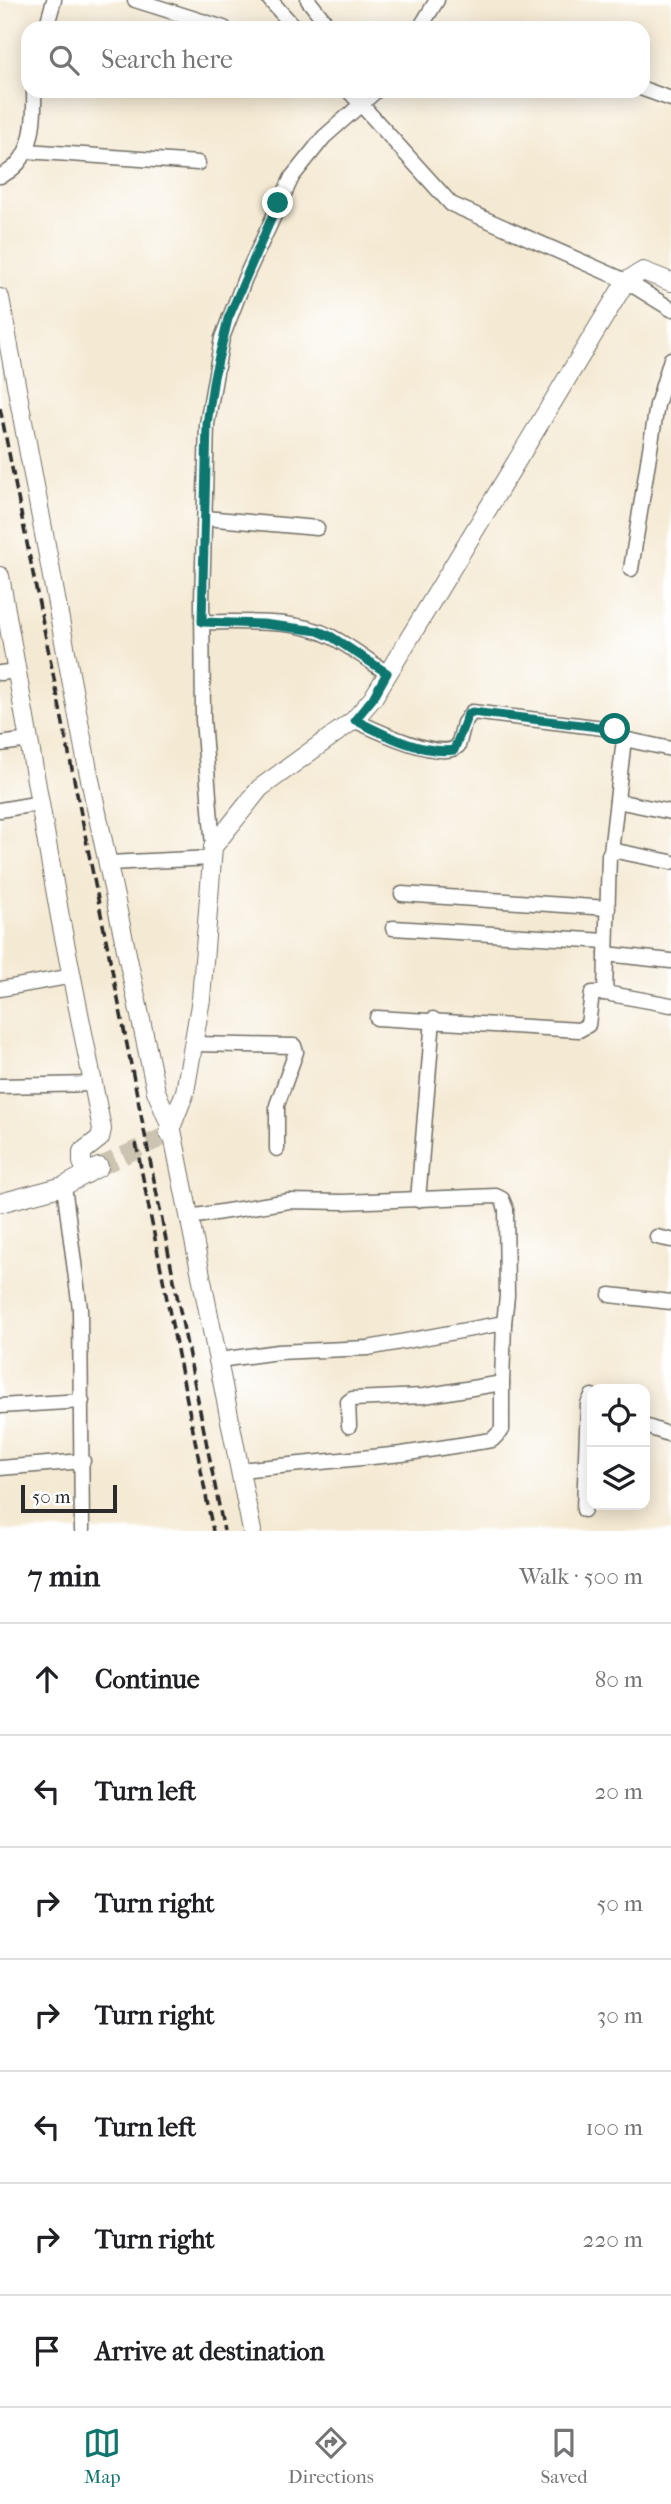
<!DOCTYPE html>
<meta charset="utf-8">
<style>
body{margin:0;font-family:"IM FELL French Canon",serif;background:#f2f2f2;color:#202124}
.controls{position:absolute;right:21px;bottom:21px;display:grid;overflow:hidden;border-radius:14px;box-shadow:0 4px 18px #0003}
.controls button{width:63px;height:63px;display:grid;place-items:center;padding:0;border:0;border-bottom:2px solid #e0e0e0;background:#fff;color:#202124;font:35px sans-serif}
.scale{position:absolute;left:21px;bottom:18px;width:96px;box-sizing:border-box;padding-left:7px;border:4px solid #2b2b2b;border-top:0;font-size:19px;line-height:24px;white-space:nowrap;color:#2b2b2b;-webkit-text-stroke:5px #fff;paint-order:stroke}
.stop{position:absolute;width:21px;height:21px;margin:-16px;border:5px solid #0f766e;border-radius:50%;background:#fff}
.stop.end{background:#0f766e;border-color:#fff;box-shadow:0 2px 7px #0008}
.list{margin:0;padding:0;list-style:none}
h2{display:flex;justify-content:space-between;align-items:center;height:91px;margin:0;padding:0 28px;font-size:30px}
h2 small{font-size:23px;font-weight:400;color:#757577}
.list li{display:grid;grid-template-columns:46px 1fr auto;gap:21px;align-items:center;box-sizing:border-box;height:112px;padding:0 28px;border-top:2px solid #e0e0e0}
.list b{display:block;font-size:26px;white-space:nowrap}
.list em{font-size:23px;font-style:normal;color:#757577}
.icon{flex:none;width:38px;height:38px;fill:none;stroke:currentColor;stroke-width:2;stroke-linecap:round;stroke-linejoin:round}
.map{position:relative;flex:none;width:671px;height:1531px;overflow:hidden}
.search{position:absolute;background:#fff;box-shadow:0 4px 18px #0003;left:21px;right:21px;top:21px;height:77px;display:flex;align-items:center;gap:18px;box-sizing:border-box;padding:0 24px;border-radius:21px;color:#757577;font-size:26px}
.sheet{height:875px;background:#fff}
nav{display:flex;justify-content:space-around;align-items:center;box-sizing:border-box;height:98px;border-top:2px solid #e0e0e0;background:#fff;font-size:19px;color:#757577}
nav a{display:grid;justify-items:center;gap:4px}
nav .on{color:#0f766e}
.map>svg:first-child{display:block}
</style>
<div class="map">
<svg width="671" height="1531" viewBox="0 0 671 1531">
<rect width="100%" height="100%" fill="#fff"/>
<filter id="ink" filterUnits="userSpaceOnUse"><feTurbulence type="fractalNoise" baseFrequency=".0143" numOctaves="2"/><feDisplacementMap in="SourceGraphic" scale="14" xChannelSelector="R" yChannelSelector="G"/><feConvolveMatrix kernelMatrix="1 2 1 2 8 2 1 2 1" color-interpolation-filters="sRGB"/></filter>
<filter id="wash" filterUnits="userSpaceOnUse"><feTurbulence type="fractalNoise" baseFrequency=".00686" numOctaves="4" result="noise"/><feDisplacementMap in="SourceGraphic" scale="28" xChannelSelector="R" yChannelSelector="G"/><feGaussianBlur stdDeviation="1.57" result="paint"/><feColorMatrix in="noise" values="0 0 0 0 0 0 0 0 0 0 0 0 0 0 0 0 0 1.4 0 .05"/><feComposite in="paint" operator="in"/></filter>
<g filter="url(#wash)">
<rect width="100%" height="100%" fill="#f4e9d2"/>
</g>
<g filter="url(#ink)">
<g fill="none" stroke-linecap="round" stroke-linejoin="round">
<!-- tertiary-tunnel -->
<polyline stroke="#ccc3b1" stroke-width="18" stroke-dasharray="18 9" stroke-linecap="butt" points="99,1167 165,1136"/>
<defs>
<g id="minor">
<polyline points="135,0 224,28"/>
<polyline points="270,0 295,28"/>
<polyline points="308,0 330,28"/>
<polyline points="46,28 54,0"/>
<polyline points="420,28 437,0"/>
<polyline points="643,89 671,99"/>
<polyline points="349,91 451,204 626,281 671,309"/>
<polyline points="27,151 198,163"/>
<path d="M0 176C33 163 35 123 34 91"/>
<polyline points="205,518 317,528"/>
<polyline points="631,569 657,405 671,359"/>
<path d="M202 622C243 623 296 618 332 637 351 647 369 661 387 673"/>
<polyline points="0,673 17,671"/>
<path d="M354 720C373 729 441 762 458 746L464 723 472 712 620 730 624 739 611 852"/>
<polyline points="624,739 671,749"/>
<polyline points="0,744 29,740"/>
<polyline points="617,801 671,812"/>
<polyline points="0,810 41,803"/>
<polyline points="213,847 203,719 202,600 207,424 222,338 245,278 292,177 324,137 376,91"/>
<polyline points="671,862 616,851 609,855 605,993 671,1005"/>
<polyline points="108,863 212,858"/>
<polyline points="402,894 608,908"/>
<polyline points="393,928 606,941"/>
<polyline points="606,954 671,961"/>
<polyline points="0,989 73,976"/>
<polyline points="377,1018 579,1030 588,1025 592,993 605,993"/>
<polyline points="194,1044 294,1046 296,1052 277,1105 277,1149"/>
<polyline points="0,1086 94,1084"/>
<polyline points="64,1186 80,1309 82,1531"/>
<polyline points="418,1200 433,1019"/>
<polyline points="190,1217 289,1201 343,1202 496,1196 502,1199 506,1209 507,1296 504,1323 368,1348 278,1352 219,1360"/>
<polyline points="657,1237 671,1240"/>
<polyline points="610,1295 671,1302"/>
<polyline points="0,1406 82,1401"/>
<polyline points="349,1426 348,1402 352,1399 424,1396 502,1383 504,1323"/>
<polyline points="645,1426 671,1435"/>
<polyline points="0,1468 83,1461"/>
<polyline points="240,1470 402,1454 492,1440 502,1430 502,1383"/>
<polyline points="584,1510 588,1404 592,1396"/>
</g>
<g id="tertiary">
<polyline points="0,298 88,770 156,1091 172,1130 252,1531"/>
<polyline points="0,576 60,917 102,1129 100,1138 82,1152 82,1162 87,1174"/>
<polyline points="169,1133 185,1092 201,999 213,847 260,788 354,720 373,698 626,281 643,271 671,282"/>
<polyline points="0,1203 64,1186 99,1167"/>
</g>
</defs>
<!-- minor casing -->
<use href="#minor" stroke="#716e65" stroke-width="17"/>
<!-- tertiary casing -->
<use href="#tertiary" stroke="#716e65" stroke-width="20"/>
<!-- minor -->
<use href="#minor" stroke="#fff" stroke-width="14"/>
<!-- tertiary -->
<use href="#tertiary" stroke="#fff" stroke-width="18"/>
<!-- rail -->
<g stroke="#2b2b2b" stroke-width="3.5" stroke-dasharray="10 5" stroke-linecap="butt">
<polyline points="0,408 224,1531"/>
<polyline points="136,1143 213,1531"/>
</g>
</g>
</g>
<g fill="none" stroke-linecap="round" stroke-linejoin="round" filter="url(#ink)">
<!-- route -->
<path stroke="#0f766e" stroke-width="9" d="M278 203 228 319 214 377 207 424 202 622 263 624 318 631 332 637 387 673 373 698 355 720C383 734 422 755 454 750L468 714 472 712 615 729"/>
</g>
</svg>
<div class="controls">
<button><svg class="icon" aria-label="locate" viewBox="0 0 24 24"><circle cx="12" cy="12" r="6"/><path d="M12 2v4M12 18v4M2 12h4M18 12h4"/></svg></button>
<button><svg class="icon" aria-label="layers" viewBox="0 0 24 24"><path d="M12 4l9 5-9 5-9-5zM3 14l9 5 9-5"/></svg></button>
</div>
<div class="scale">50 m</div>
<div class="stop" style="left:615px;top:729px"></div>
<div class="stop end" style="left:278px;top:203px"></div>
<div class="search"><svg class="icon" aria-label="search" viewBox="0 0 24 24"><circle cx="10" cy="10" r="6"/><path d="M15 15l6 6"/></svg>Search here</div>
</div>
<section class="sheet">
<h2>7 min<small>Walk · 500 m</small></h2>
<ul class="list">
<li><svg class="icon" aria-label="ahead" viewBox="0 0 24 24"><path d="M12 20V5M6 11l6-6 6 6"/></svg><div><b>Continue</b></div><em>80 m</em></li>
<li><svg class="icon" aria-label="left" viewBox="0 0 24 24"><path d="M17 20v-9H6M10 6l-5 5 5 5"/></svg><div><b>Turn left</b></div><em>20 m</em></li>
<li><svg class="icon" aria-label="right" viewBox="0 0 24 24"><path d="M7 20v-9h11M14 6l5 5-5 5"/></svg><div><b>Turn right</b></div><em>50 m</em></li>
<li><svg class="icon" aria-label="right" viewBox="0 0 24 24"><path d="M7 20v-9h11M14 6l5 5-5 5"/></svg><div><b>Turn right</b></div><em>30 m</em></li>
<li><svg class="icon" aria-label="left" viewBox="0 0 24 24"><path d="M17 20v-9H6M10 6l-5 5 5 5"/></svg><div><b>Turn left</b></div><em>100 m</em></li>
<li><svg class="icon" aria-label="right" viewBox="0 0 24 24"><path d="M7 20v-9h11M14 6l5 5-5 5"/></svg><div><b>Turn right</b></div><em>220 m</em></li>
<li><svg class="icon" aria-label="arrive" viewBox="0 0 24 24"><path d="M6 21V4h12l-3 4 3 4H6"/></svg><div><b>Arrive at destination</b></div></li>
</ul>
</section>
<nav>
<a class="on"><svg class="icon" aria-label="map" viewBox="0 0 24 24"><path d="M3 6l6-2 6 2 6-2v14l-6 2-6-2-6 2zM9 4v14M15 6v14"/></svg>Map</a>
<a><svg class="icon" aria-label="directions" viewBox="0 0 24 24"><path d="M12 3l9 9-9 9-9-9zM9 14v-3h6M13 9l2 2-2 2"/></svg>Directions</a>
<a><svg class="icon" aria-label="saved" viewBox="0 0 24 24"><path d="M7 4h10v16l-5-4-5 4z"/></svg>Saved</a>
</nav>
